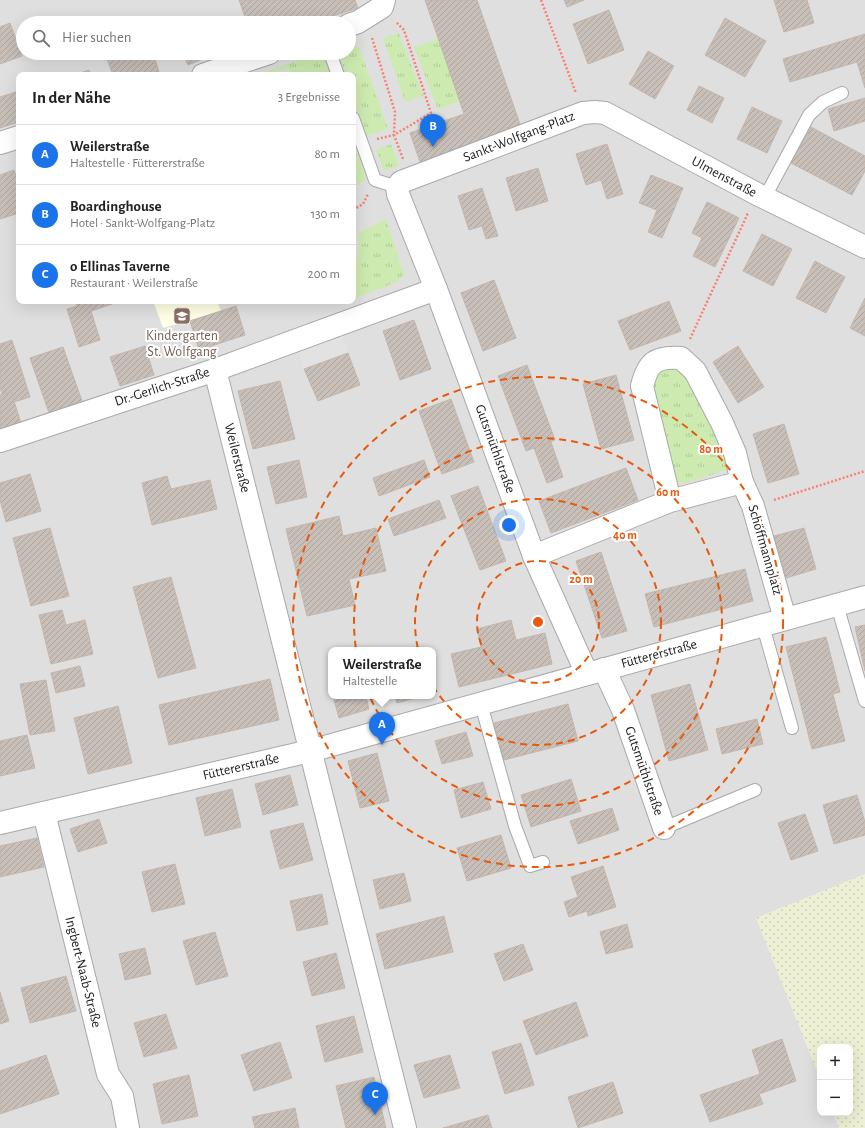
<!DOCTYPE html>
<html lang="de">
<meta charset="utf-8">
<style>
body{margin:0;font-family:"Alegreya Sans",sans-serif;background:#f2f2f2;color:#222}
.controls{position:absolute;right:12px;bottom:12px;display:grid;overflow:hidden;border-radius:8px;box-shadow:0 4px 16px #0002}
.controls button{width:36px;height:36px;display:grid;place-items:center;padding:0;border:0;border-bottom:1px solid #e0e0e0;background:#fff;color:#222;font:20px sans-serif}
.you{position:absolute;left:509px;top:525px;width:14px;height:14px;margin:-10px;border:3px solid #fff;border-radius:50%;background:#1a73e8;box-shadow:0 0 0 6px #1a73e833}
.badge{display:grid;place-items:center;width:26px;height:26px;border-radius:50%;background:#1a73e8;color:#fff;font-size:13px;font-weight:700}
.pin{position:absolute;translate:-50% -33px;filter:drop-shadow(0 1px 2px #0008)}
.pin::after{content:'';position:absolute;top:21px;width:14px;height:12px;background:inherit;clip-path:polygon(0 0,100% 0,50% 100%)}
.popup{position:absolute;left:328px;top:647px;width:108px;height:52px;box-sizing:border-box;display:grid;place-content:center;border-radius:8px;background:#fff;filter:drop-shadow(0 1px 3px #0005);font-size:13px;white-space:nowrap;color:#767676}
.popup b{font-size:15px;color:#222}
.popup::after{content:'';position:absolute;left:50%;top:100%;margin-left:-8px;border:8px solid transparent;border-top-color:#fff}
.list{margin:0;padding:0;list-style:none}
h2{display:flex;justify-content:space-between;align-items:center;height:52px;margin:0;padding:0 16px;font-size:17px}
h2 small{font-size:13px;font-weight:400;color:#767676}
.list li{display:grid;grid-template-columns:26px 1fr auto;gap:12px;align-items:center;box-sizing:border-box;height:60px;padding:0 16px;border-top:1px solid #e0e0e0}
.list b{display:block;font-size:15px;white-space:nowrap}
.list p{margin:0;font-size:13px;white-space:nowrap;color:#767676}
.list em{font-size:13px;font-style:normal;color:#767676}
.icon{flex:none;width:22px;height:22px;fill:none;stroke:currentColor;stroke-width:2;stroke-linecap:round;stroke-linejoin:round}
.map{position:relative;flex:none;width:865px;height:1128px;overflow:hidden}
.search{position:absolute;background:#fff;box-shadow:0 4px 16px #0002;left:16px;top:16px;width:340px;height:44px;display:flex;align-items:center;gap:10px;box-sizing:border-box;padding:0 14px;border-radius:22px;color:#767676;font-size:15px}
.panel{position:absolute;background:#fff;box-shadow:0 4px 16px #0002;left:16px;top:72px;width:340px;height:232px;border-radius:8px}
.map>svg:first-child{display:block}
</style>
<div class="map">
<svg width="865" height="1128" viewBox="0 0 865 1128">
<defs>
<pattern id="farmland-dots" width="8" height="8" patternUnits="userSpaceOnUse"><rect width="8" height="8" fill="#eef0d5"/><path d="M2 2h.1M6 6h.1" fill="none" stroke="#ccceb7" stroke-width="1.8" stroke-linecap="round"/></pattern>
<pattern id="grass-tufts" width="24" height="20" patternUnits="userSpaceOnUse"><rect width="24" height="20" fill="#cdebb0"/><path d="M3 7l-1-3M5 7V3M7 7l1-3M15 17l-1-3M17 17v-4M19 17l1-3" fill="none" stroke="#b0c997"/></pattern>
<pattern id="building-hatch" width="6" height="6" patternUnits="userSpaceOnUse"><rect width="6" height="6" fill="#c7bfb8"/><path d="M-1 1l2-2M0 6l6-6M5 7l2-2" fill="none" stroke="#aba49e"/></pattern>
</defs>
<rect width="100%" height="100%" fill="#f2efe9"/>
<!-- residential -->
<path fill="#e0dfdf" fill-rule="evenodd" d="M0 0H865V1128H0ZM23 23H349V53H23ZM19 75H353V301H19ZM331 650H433V696H331ZM820 1047H850V1113H820Z"/>
<!-- education -->
<polygon fill="#ffffe5" points="153,301 217,301 221,311 163,328"/>
<!-- farmland -->
<polygon fill="url(#farmland-dots)" points="865,874 865,1128 839,1128 833,1113 850,1113 850,1047 820,1047 820,1079 756,918"/>
<!-- grass -->
<g fill="url(#grass-tufts)">
<polygon points="399,33 423,96 405,102 383,38"/>
<polygon points="439,39 460,101 438,110 414,47"/>
<polygon points="359,46 388,129 366,136 353,97 353,75 346,75 339,53 349,53 349,50"/>
<polygon points="320,53 322,53 330,75 291,75 288,68 268,75 256,75"/>
<polygon points="391,144 399,166 384,171 376,150"/>
<polygon points="356,149 366,180 353,185 353,150"/>
<polygon points="386,219 404,274 397,282 353,299 353,267 357,260 359,246 358,233"/>
<polygon points="659,367 681,367 733,459 728,469 683,484 678,482 674,478 652,389"/>
</g>
<!-- parking -->
<polygon fill="#e2e2e2" points="342,335 348,353 304,369 298,351"/>
<!-- building -->
<g fill="url(#building-hatch)" stroke="#c4b6ab">
<polygon points="239,0 355,0 358,8 311,23 247,23"/>
<polygon points="425,0 477,0 521,127 420,162 410,133 464,114"/>
<polygon points="564,0 584,0 567,7"/>
<polygon points="774,0 807,0 814,23 784,32"/>
<polygon points="609,10 624,50 588,64 573,24"/>
<polygon points="725,18 766,41 745,77 705,55"/>
<polygon points="10,23 22,56 0,64 0,27"/>
<polygon points="865,34 865,88 857,62 790,82 783,59"/>
<polygon points="648,51 674,66 655,99 629,84"/>
<polygon points="126,53 153,53 160,75 113,75 107,59"/>
<polygon points="183,53 217,53 188,65"/>
<polygon points="89,70 91,75 75,75"/>
<polygon points="699,86 724,98 712,123 687,110"/>
<polygon points="19,91 19,122 0,128 0,97"/>
<polygon points="865,98 865,121 834,131 828,109"/>
<polygon points="752,107 782,121 767,153 737,139"/>
<polygon points="811,127 865,156 865,171 852,195 791,163"/>
<polygon points="607,144 623,194 607,199 601,180 586,185 576,154"/>
<polygon points="538,168 548,201 516,211 506,178"/>
<polygon points="14,170 19,185 19,213 0,219 0,175"/>
<polygon points="651,175 683,188 662,238 648,232 657,210 639,203"/>
<polygon points="482,188 498,236 486,239 482,226 469,230 458,196"/>
<polygon points="707,202 739,218 715,267 693,256 702,238 692,233"/>
<polygon points="762,234 792,249 773,286 743,271"/>
<polygon points="815,261 845,277 826,313 796,298"/>
<polygon points="494,280 516,338 483,351 461,293"/>
<polygon points="865,298 865,336 850,328"/>
<polygon points="75,301 121,301 91,311 100,340 79,347 67,309 77,306"/>
<polygon points="669,301 681,331 630,350 618,321"/>
<polygon points="236,306 245,335 199,350 190,321"/>
<polygon points="414,320 431,369 400,380 383,331"/>
<polygon points="12,340 30,397 14,402 11,392 2,394 0,388 0,344"/>
<polygon points="145,346 154,375 120,386 110,357"/>
<polygon points="738,346 764,387 738,403 713,362"/>
<polygon points="63,347 82,401 49,413 30,358"/>
<polygon points="348,353 360,385 318,401 304,369"/>
<polygon points="527,365 555,440 526,451 498,376"/>
<polygon points="616,375 634,440 601,449 583,384"/>
<polygon points="280,381 295,439 253,449 238,391"/>
<polygon points="11,392 21,423 0,430 0,395"/>
<polygon points="451,399 474,462 442,474 419,411"/>
<polygon points="784,424 799,474 768,483 753,434"/>
<polygon points="551,442 563,477 547,483 534,448"/>
<polygon points="299,460 307,497 276,504 267,467"/>
<polygon points="424,460 430,477 379,496 373,478"/>
<polygon points="626,468 638,500 551,533 539,501"/>
<polygon points="30,474 41,511 6,522 0,500 0,483"/>
<polygon points="167,476 171,489 210,480 217,509 152,525 142,483"/>
<polygon points="478,486 506,561 480,570 451,496"/>
<polygon points="439,500 446,518 394,536 388,519"/>
<polygon points="339,516 343,536 376,528 386,571 349,579 355,605 307,616 286,529"/>
<polygon points="50,528 69,596 31,606 13,538"/>
<polygon points="804,528 816,569 786,578 774,536"/>
<polygon points="601,552 627,631 602,638 576,561"/>
<polygon points="745,569 753,601 654,627 645,594"/>
<polygon points="171,577 196,668 158,678 133,587"/>
<polygon points="62,610 66,625 85,620 93,654 51,664 39,615"/>
<polygon points="511,620 516,640 545,633 552,664 459,687 451,654 481,647 477,629"/>
<polygon points="865,625 865,671 855,627"/>
<polygon points="826,637 840,692 833,694 845,741 812,749 786,647"/>
<polygon points="80,666 85,686 56,693 51,673"/>
<polygon points="270,679 279,720 169,745 159,705"/>
<polygon points="46,680 55,731 30,735 20,684"/>
<polygon points="690,684 708,750 669,761 651,695"/>
<polygon points="333,696 366,696 369,709 339,718"/>
<polygon points="395,696 423,696 397,703"/>
<polygon points="568,704 578,741 504,760 494,723"/>
<polygon points="118,706 132,763 88,774 74,718"/>
<polygon points="757,719 763,744 722,754 716,729"/>
<polygon points="466,732 473,756 442,764 435,741"/>
<polygon points="27,735 35,768 0,776 0,741"/>
<polygon points="377,753 389,801 360,808 348,761"/>
<polygon points="290,775 298,805 263,815 255,784"/>
<polygon points="571,779 581,811 531,827 521,795"/>
<polygon points="483,782 491,809 461,818 454,790"/>
<polygon points="232,789 241,827 205,836 196,798"/>
<polygon points="857,795 865,822 865,835 834,844 823,805"/>
<polygon points="612,808 619,830 578,844 570,821"/>
<polygon points="805,814 818,851 791,860 778,823"/>
<polygon points="99,819 107,843 78,852 70,829"/>
<polygon points="303,823 313,860 280,869 270,831"/>
<polygon points="501,835 511,868 467,881 457,848"/>
<polygon points="37,838 44,867 0,877 0,846"/>
<polygon points="175,864 185,904 152,912 142,872"/>
<polygon points="603,866 616,907 588,916 587,911 569,917 564,902 578,897 571,877"/>
<polygon points="404,873 411,901 380,909 373,880"/>
<polygon points="322,894 328,924 297,931 290,901"/>
<polygon points="444,916 453,952 385,969 376,934"/>
<polygon points="627,924 633,947 606,954 600,932"/>
<polygon points="215,932 228,976 196,985 183,941"/>
<polygon points="523,944 533,970 504,981 494,954"/>
<polygon points="145,948 151,974 125,980 119,954"/>
<polygon points="336,953 345,988 312,996 303,962"/>
<polygon points="66,976 76,1011 30,1023 21,988"/>
<polygon points="0,992 9,1021 0,1024"/>
<polygon points="576,1002 588,1036 536,1055 523,1021"/>
<polygon points="166,1014 177,1048 144,1057 134,1023"/>
<polygon points="354,1016 363,1052 325,1062 316,1026"/>
<polygon points="782,1039 796,1081 759,1094 763,1104 710,1122 700,1095 760,1074 752,1050"/>
<polygon points="280,1042 292,1078 254,1091 241,1055"/>
<polygon points="521,1043 534,1085 505,1094 492,1052"/>
<polygon points="46,1055 59,1094 0,1114 0,1071"/>
<polygon points="450,1055 460,1088 424,1098 414,1065"/>
<polygon points="189,1075 198,1116 162,1124 153,1084"/>
<polygon points="374,1077 386,1128 346,1128 336,1086"/>
<polygon points="613,1082 623,1113 578,1128 568,1097"/>
<polygon points="295,1108 299,1128 255,1128 252,1117"/>
<polygon points="488,1115 492,1128 443,1128"/>
</g>
<g fill="none" stroke-linecap="round" stroke-linejoin="round">
<defs>
<g id="service">
<polyline points="330,53 338,75"/>
<polyline points="353,118 375,180 397,187"/>
<polyline points="765,197 809,115 823,102 842,93"/>
<polyline points="837,605 865,701"/>
<polyline points="763,626 792,728"/>
<polyline points="481,704 515,826 530,866 543,862"/>
<polyline points="664,828 755,790"/>
</g>
<g id="minor">
<polyline points="349,25 358,22 382,7 384,0"/>
<polyline points="203,75 269,53"/>
<polyline points="0,143 19,137"/>
<polyline points="215,370 405,1128"/>
<polyline points="0,441 215,370 436,289"/>
<polyline points="742,482 753,506 785,619"/>
<path d="M534 556 670 501 742 482 735 453 722 423 695 371 681 358C656 356 648 362 642 386L670 501"/>
<polyline points="604,669 623,710 664,828"/>
<polyline points="587,674 534,556 436,289 398,194 397,187 401,182 583,113 595,112 605,113 757,194 865,247"/>
<polyline points="44,813 108,1074 122,1096 128,1128"/>
</g>
<polyline id="tertiary" points="0,823 310,751 865,597"/>
</defs>
<!-- service casing -->
<use href="#service" stroke="#a9a9a9" stroke-width="14"/>
<!-- minor casing -->
<use href="#minor" stroke="#a9a9a9" stroke-width="24"/>
<!-- tertiary casing -->
<use href="#tertiary" stroke="#a9a9a9" stroke-width="24"/>
<!-- path -->
<g stroke="#fa8072" stroke-width="2.5" stroke-dasharray="2 2" stroke-linecap="butt">
<polyline points="541,0 576,93"/>
<polyline points="372,38 395,112 394,135 403,159"/>
<polyline points="377,139 394,135 431,113 404,30 396,22"/>
<polyline points="353,210 363,204 368,194"/>
<polyline points="690,339 748,213"/>
<polyline points="774,500 865,471"/>
</g>
<!-- service -->
<use href="#service" stroke="#fff" stroke-width="12"/>
<!-- minor -->
<use href="#minor" stroke="#fff" stroke-width="22"/>
<!-- tertiary -->
<use href="#tertiary" stroke="#fff" stroke-width="22"/>
</g>
<!-- distance rings -->
<g fill="none" stroke="#e8590c" stroke-width="2" stroke-dasharray="7 5">
<circle cx="538" cy="622" r="61"/>
<circle cx="538" cy="622" r="123"/>
<circle cx="538" cy="622" r="184"/>
<circle cx="538" cy="622" r="245"/>
</g>
<!-- icons -->
<defs>
<symbol id="school-square" viewBox="-11 -11 22 22"><rect x="-9" y="-9" width="18" height="18" rx="4" fill="#8d6e63" stroke="#fff"/><path d="M0-5L7-2L0 1L-7-2ZM-4 1L0 2.5L4 1V4Q0 6-4 4Z" fill="#fff"/></symbol>
</defs>
<g fill-rule="evenodd">
<use href="#school-square" x="172" y="306" width="20" height="20"/>
</g>
<g text-anchor="middle" dominant-baseline="central" stroke-width="4" stroke-linejoin="round" paint-order="stroke">
<!-- street labels -->
<g font-size="14" fill="#222" stroke="#fff">
<text transform="translate(519 137) rotate(-21)">Sankt-Wolfgang-Platz</text>
<text transform="translate(724 177) rotate(28)">Ulmenstraße</text>
<text transform="translate(162 387) rotate(-18)">Dr.-Gerlich-Straße</text>
<text transform="translate(495 449) rotate(70)">Gutsmüthlstraße</text>
<text transform="translate(237 458) rotate(76)">Weilerstraße</text>
<text transform="translate(765 550) rotate(74)">Schöffmannplatz</text>
<text transform="translate(659 654) rotate(-15)">Füttererstraße</text>
<text transform="translate(241 767) rotate(-13)">Füttererstraße</text>
<text transform="translate(644 771) rotate(71)">Gutsmüthlstraße</text>
<text transform="translate(83 972) rotate(76)">Ingbert-Naab-Straße</text>
</g>
<!-- education labels -->
<g font-size="14" fill="#785e54" stroke="#fff">
<text x="182" y="336">Kindergarten<tspan x="182" dy="16">St. Wolfgang</tspan></text>
</g>
</g>
<circle cx="538" cy="622" r="6" fill="#e8590c" stroke="#fff" stroke-width="2"/>
<g font-size="12" text-anchor="middle" font-weight="bold" fill="#e8590c" stroke="#fff" stroke-width="4" stroke-linejoin="round" paint-order="stroke">
<text x="711" y="453">80 m</text>
<text x="668" y="496">60 m</text>
<text x="625" y="539">40 m</text>
<text x="581" y="583">20 m</text>
</g>
</svg>
<div class="controls">
<button>+</button>
<button>−</button>
</div>
<div class="you"></div>
<div class="pin badge" style="left:382px;top:745px">A</div>
<div class="popup"><b>Weilerstraße</b>Haltestelle</div>
<div class="pin badge" style="left:433px;top:147px">B</div>
<div class="pin badge" style="left:375px;top:1115px">C</div>
<div class="search"><svg class="icon" aria-label="search" viewBox="0 0 24 24"><circle cx="10" cy="10" r="6"/><path d="M15 15l6 6"/></svg>Hier suchen</div>
<section class="panel">
<h2>In der Nähe<small>3 Ergebnisse</small></h2>
<ul class="list">
<li><span class="badge">A</span><div><b>Weilerstraße</b><p>Haltestelle · Füttererstraße</p></div><em>80 m</em></li>
<li><span class="badge">B</span><div><b>Boardinghouse</b><p>Hotel · Sankt-Wolfgang-Platz</p></div><em>130 m</em></li>
<li><span class="badge">C</span><div><b>o Ellinas Taverne</b><p>Restaurant · Weilerstraße</p></div><em>200 m</em></li>
</ul>
</section>
</div>
